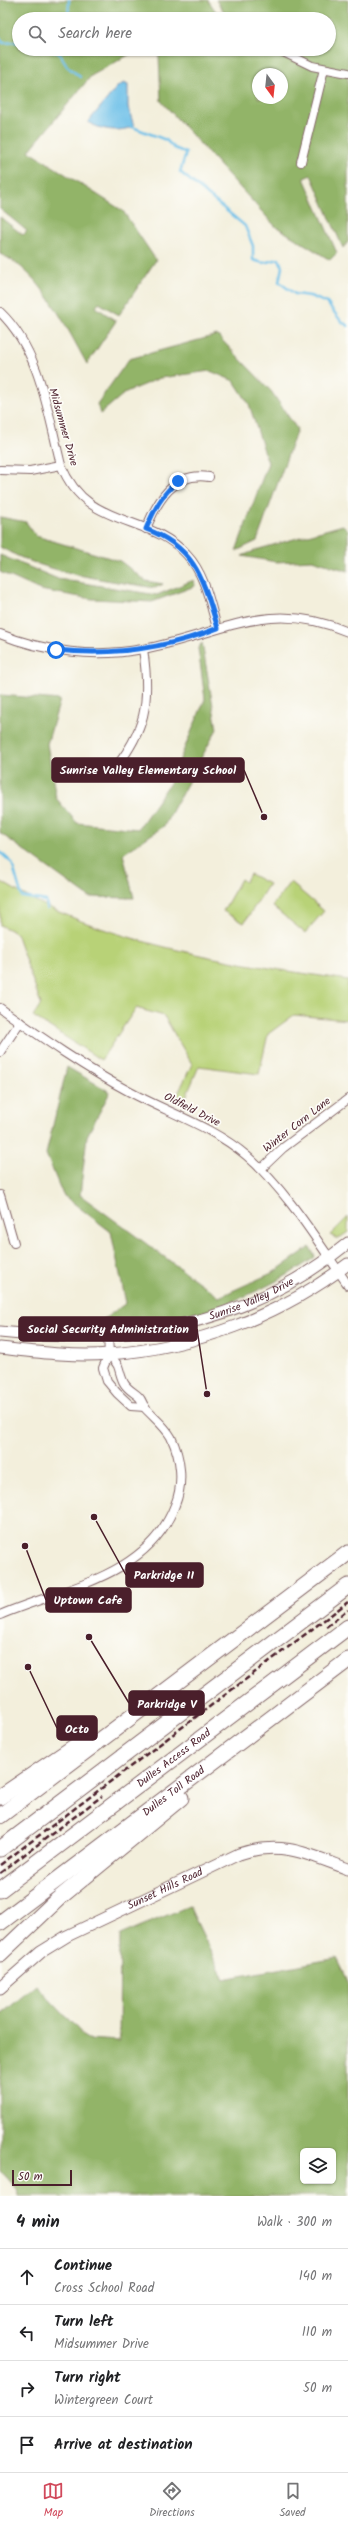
<!DOCTYPE html>
<meta charset="utf-8">
<style>
body{margin:0;font-family:Kalam,sans-serif;background:#f6f6f6;color:#202124}
.controls{position:absolute;right:12px;bottom:12px;display:grid;overflow:hidden;border-radius:6px;box-shadow:0 1px 3px #0004}
.controls button{width:36px;height:36px;display:grid;place-items:center;padding:0;border:0;border-bottom:1px solid #e0e0e0;background:#fff;color:#202124;font:20px sans-serif}
.compass{position:absolute;left:252px;top:68px;width:36px;height:36px;border-radius:50%;background:#fff;box-shadow:0 1px 3px #0004;rotate:165deg}
.scale{position:absolute;left:12px;bottom:10px;width:60px;box-sizing:border-box;padding-left:4px;border:2px solid #4a1f2b;border-top:0;font-size:11px;line-height:14px;white-space:nowrap;color:#4a1f2b;-webkit-text-stroke:3px #fdfcf7;paint-order:stroke}
.stop{position:absolute;width:12px;height:12px;margin:-9px;border:3px solid #1a73e8;border-radius:50%;background:#fff}
.stop.end{background:#1a73e8;border-color:#fff;box-shadow:0 1px 4px #0008}
.list{margin:0;padding:0;list-style:none}
h2{display:flex;justify-content:space-between;align-items:center;height:52px;margin:0;padding:0 16px;font-size:17px}
h2 small{font-size:13px;font-weight:400;color:#757577}
.list li{display:grid;grid-template-columns:26px 1fr auto;gap:12px;align-items:center;box-sizing:border-box;height:56px;padding:0 16px;border-top:1px solid #e0e0e0}
.list b{display:block;font-size:15px;white-space:nowrap}
.list p{margin:0;font-size:13px;white-space:nowrap;color:#757577}
.list em{font-size:13px;font-style:normal;color:#757577}
.icon{flex:none;width:22px;height:22px;fill:none;stroke:currentColor;stroke-width:2;stroke-linecap:round;stroke-linejoin:round}
.map{position:relative;flex:none;width:348px;height:2196px;overflow:hidden}
.search{position:absolute;background:#fff;box-shadow:0 1px 3px #0004;left:12px;right:12px;top:12px;height:44px;display:flex;align-items:center;gap:10px;box-sizing:border-box;padding:0 14px;border-radius:22px;color:#757577;font-size:15px}
.sheet{height:276px;background:#fff}
nav{display:flex;justify-content:space-around;align-items:center;box-sizing:border-box;height:56px;border-top:1px solid #e0e0e0;background:#fff;font-size:11px;color:#757577}
nav a{display:grid;justify-items:center;gap:2px}
nav .on{color:#d1495b}
.map>svg:first-child{display:block}
</style>
<div class="map">
<svg width="348" height="2196" viewBox="0 0 348 2196">
<rect width="100%" height="100%" fill="#fdfcf7"/>
<filter id="ink" filterUnits="userSpaceOnUse"><feTurbulence type="fractalNoise" baseFrequency=".025" numOctaves="2"/><feDisplacementMap in="SourceGraphic" scale="8" xChannelSelector="R" yChannelSelector="G"/><feConvolveMatrix kernelMatrix="1 2 1 2 8 2 1 2 1" color-interpolation-filters="sRGB"/></filter>
<filter id="wash" filterUnits="userSpaceOnUse"><feTurbulence type="fractalNoise" baseFrequency=".012" numOctaves="4" result="noise"/><feDisplacementMap in="SourceGraphic" scale="16" xChannelSelector="R" yChannelSelector="G"/><feGaussianBlur stdDeviation="0.9" result="paint"/><feColorMatrix in="noise" values="0 0 0 0 0 0 0 0 0 0 0 0 0 0 0 0 0 1.4 0 .05"/><feComposite in="paint" operator="in"/></filter>
<g filter="url(#wash)">
<rect width="100%" height="100%" fill="#f3efdc"/>
<!-- green -->
<g fill="#b8d277" stroke="#817851">
<polygon points="250,874 269,884 244,923 223,911 241,879 245,882"/>
<path d="M0 881C100 944 232 963 348 980V1020L294 1015 268 1034 259 1074 199 1066 183 1104 175 1100 192 1064 164 1016 136 1008 101 1060 33 1016 41 1004 16 933 0 925Z"/>
<polygon points="290,882 324,911 305,933 272,906"/>
<polygon points="348,1217 348,1232 338,1239 330,1235"/>
</g>
<!-- forest -->
<g fill="#92b468" stroke="#6e6a4a" fill-rule="evenodd">
<path d="M0 0H208L221 19H19V49H139L91 76 29 151 123 211 156 260 119 315 99 303 96 307 116 321 87 364C66 327 41 271 0 254V217L23 235 27 231 0 209Z"/>
<path d="M216 0H348V242L343 248 311 175 304 178 337 253 330 260 275 226 161 101 159 56 154 49H329V19H229ZM258 74H282V98H258Z"/>
<polygon points="217,335 271,391 297,429 257,541 236,551 268,463 249,404 234,381 210,371 160,378 126,392 100,414 97,404 129,359"/>
<path d="M0 517 26 522 36 536 120 561 146 581 163 584 155 588C102 579 47 574 0 547Z"/>
<polygon points="343,525 348,530 348,571 312,560 276,562 242,556 259,549"/>
<polygon points="0,555 58,579 157,595 194,580 195,586 152,602 92,599 40,590 0,572"/>
<polygon points="202,643 217,729 164,826 123,854 134,898 89,897 0,833 0,695 60,700 47,744 56,798 77,823 138,829 170,783 205,699 198,648"/>
<path d="M67 1067 110 1092 87 1136 80 1195 219 1297 274 1272 310 1247 315 1257C275 1287 206 1316 156 1324 134 1327 111 1328 89 1330L126 1303 111 1232 63 1195 46 1154Z"/>
<path d="M189 1906 224 1979 337 1958 348 1981V2196H18L17 2190 0 2171V2015L36 1985 87 2039 119 2041 120 1935ZM303 2151H333V2181H303Z"/>
</g>
<!-- water -->
<path fill="#6cbfe8" stroke="#5b6f8a" d="M124 83 128 85V107L134 126C120 133 100 130 88 122L117 87Z"/>
<g fill="none" stroke-linecap="round" stroke-linejoin="round">
<!-- stream -->
<g stroke="#6cbfe8" stroke-width="2.5">
<polyline points="68,19 69,0"/>
<polyline points="0,38 3,43 19,42"/>
<polyline points="48,49 59,53 67,66 80,77"/>
<polyline points="130,126 166,140 174,148 186,153 180,172 245,226 253,246 253,260 263,263 279,259 282,267 279,282 295,294 310,296 327,303 341,321 348,326"/>
<polyline points="0,852 12,863 22,897 46,901 47,909"/>
</g>
</g>
</g>
<g filter="url(#ink)">
<g fill="none" stroke-linecap="round" stroke-linejoin="round">
<defs>
<g id="street">
<polyline points="277,49 312,66 348,73"/>
<polyline points="301,162 324,69"/>
<path d="M0 312C40 350 48 413 61 465 87 530 148 512 187 555 205 574 210 603 217 628"/>
<polyline points="0,470 30,471 61,465"/>
<path d="M146 529C157 501 174 471 209 477"/>
<path d="M0 634C44 652 96 658 143 649 221 635 266 597 348 632"/>
<path d="M111 773C146 732 151 702 143 649"/>
<path d="M0 1008C42 1038 85 1068 130 1092 169 1113 213 1127 247 1156 288 1192 317 1241 348 1285"/>
<polyline points="0,1052 20,1022"/>
<polyline points="261,1169 283,1148 348,1099"/>
<polyline points="0,1195 14,1243"/>
<polyline points="108,1336 109,1354 103,1368 107,1381 117,1393 131,1406 145,1407"/>
<path d="M0 1615C63 1588 148 1577 175 1505 184 1483 181 1458 171 1437 164 1425 154 1418 145 1408 143 1405 142 1400 139 1397 135 1393 127 1389 124 1383 121 1378 120 1371 118 1366 116 1362 112 1358 109 1354"/>
</g>
<g id="secondary">
<path id="s1" d="M0 1332C129 1345 245 1327 348 1243"/>
<path d="M0 1348C36 1352 73 1357 109 1354 195 1348 279 1316 348 1264"/>
<path id="s2" d="M0 1988 41 1952 67 1936 239 1854C282 1840 308 1854 348 1869"/>
</g>
<g id="highway">
<polyline points="0,1797 87,1738"/>
<polyline points="0,1816 348,1553"/>
<polyline points="0,1849 348,1586"/>
<path id="s3" d="M0 1890 348 1627"/>
<path id="s4" d="M0 1923 348 1660"/>
<polyline points="0,1954 58,1899 181,1798"/>
</g>
</defs>
<!-- street casing -->
<use href="#street" stroke="#856869" stroke-width="10"/>
<!-- secondary casing -->
<use href="#secondary" stroke="#856869" stroke-width="13"/>
<!-- highway casing -->
<use href="#highway" stroke="#856869" stroke-width="17"/>
<!-- street -->
<use href="#street" stroke="#fff" stroke-width="8"/>
<!-- secondary -->
<use href="#secondary" stroke="#fff" stroke-width="11"/>
<!-- highway -->
<use href="#highway" stroke="#fff" stroke-width="15"/>
<!-- rail -->
<g stroke="#4a1f2b" stroke-width="2.5" stroke-dasharray="6 3" stroke-linecap="butt">
<polyline points="326,1627 348,1610"/>
<polyline points="0,1865 348,1602"/>
<polyline points="0,1873 102,1796"/>
</g>
</g>
</g>
<g fill="none" stroke-linecap="round" stroke-linejoin="round" filter="url(#ink)">
<!-- route -->
<path stroke="#1a73e8" stroke-width="5" d="M56 650C113 656 165 649 218 628 203 581 197 548 146 529 154 510 162 494 178 481"/>
</g>
<g text-anchor="middle" dominant-baseline="central" stroke-width="3.5" stroke-linejoin="round" paint-order="stroke">
<!-- street labels -->
<g font-size="11" fill="#4a1f2b" stroke="#fdfcf7">
<text transform="translate(63 427) rotate(74)">Midsummer Drive</text>
<text transform="translate(192 1110) rotate(27)">Oldfield Drive</text>
<text transform="translate(297 1125) rotate(-38)">Winter Corn Lane</text>
<text stroke="none"><textPath href="#s1" startOffset="257">Sunrise Valley Drive</textPath></text>
<text stroke="none"><textPath href="#s3" startOffset="218">Dulles Access Road</textPath></text>
<text stroke="none"><textPath href="#s4" startOffset="218">Dulles Toll Road</textPath></text>
<text stroke="none"><textPath href="#s2" startOffset="194">Sunset Hills Road</textPath></text>
</g>
</g>
<!-- callouts -->
<path fill="none" stroke="#4a1f2b" stroke-width="1.5" d="M264 817L244 770M207 1394L197 1329M94 1517L126 1575M25 1546L46 1600M89 1637L129 1703M28 1667L57 1728"/>
<g fill="#4a1f2b" stroke="#fdfcf7" stroke-width="1.5">
<circle cx="264" cy="817" r="4"/>
<circle cx="207" cy="1394" r="4"/>
<circle cx="94" cy="1517" r="4"/>
<circle cx="25" cy="1546" r="4"/>
<circle cx="89" cy="1637" r="4"/>
<circle cx="28" cy="1667" r="4"/>
</g>
<g fill="#4a1f2b" stroke="#4a1f2b" stroke-width="1.5">
<rect x="52" y="758" width="192" height="24" rx="4"/>
<rect x="19" y="1317" width="178" height="24" rx="4"/>
<rect x="126" y="1563" width="77" height="24" rx="4"/>
<rect x="46" y="1588" width="85" height="24" rx="4"/>
<rect x="129" y="1691" width="75" height="24" rx="4"/>
<rect x="57" y="1716" width="40" height="24" rx="4"/>
</g>
<g font-size="12" text-anchor="middle" font-weight="bold" fill="#fff">
<text x="148" y="774">Sunrise Valley Elementary School</text>
<text x="108" y="1333">Social Security Administration</text>
<text x="164" y="1579">Parkridge II</text>
<text x="88" y="1604">Uptown Cafe</text>
<text x="167" y="1708">Parkridge V</text>
<text x="77" y="1733">Octo</text>
</g>
</svg>
<div class="controls">
<button><svg class="icon" aria-label="layers" viewBox="0 0 24 24"><path d="M12 4l9 5-9 5-9-5zM3 14l9 5 9-5"/></svg></button>
</div>
<svg class="compass" viewBox="-18 -18 36 36"><path d="M0-13l5 13h-10z" fill="#e53935"/><path d="M0 13l5-13h-10z" fill="#757577"/></svg>
<div class="scale">50 m</div>
<div class="stop" style="left:56px;top:650px"></div>
<div class="stop end" style="left:178px;top:481px"></div>
<div class="search"><svg class="icon" aria-label="search" viewBox="0 0 24 24"><circle cx="10" cy="10" r="6"/><path d="M15 15l6 6"/></svg>Search here</div>
</div>
<section class="sheet">
<h2>4 min<small>Walk · 300 m</small></h2>
<ul class="list">
<li><svg class="icon" aria-label="ahead" viewBox="0 0 24 24"><path d="M12 20V5M6 11l6-6 6 6"/></svg><div><b>Continue</b><p>Cross School Road</p></div><em>140 m</em></li>
<li><svg class="icon" aria-label="left" viewBox="0 0 24 24"><path d="M17 20v-9H6M10 6l-5 5 5 5"/></svg><div><b>Turn left</b><p>Midsummer Drive</p></div><em>110 m</em></li>
<li><svg class="icon" aria-label="right" viewBox="0 0 24 24"><path d="M7 20v-9h11M14 6l5 5-5 5"/></svg><div><b>Turn right</b><p>Wintergreen Court</p></div><em>50 m</em></li>
<li><svg class="icon" aria-label="arrive" viewBox="0 0 24 24"><path d="M6 21V4h12l-3 4 3 4H6"/></svg><div><b>Arrive at destination</b></div></li>
</ul>
</section>
<nav>
<a class="on"><svg class="icon" aria-label="map" viewBox="0 0 24 24"><path d="M3 6l6-2 6 2 6-2v14l-6 2-6-2-6 2zM9 4v14M15 6v14"/></svg>Map</a>
<a><svg class="icon" aria-label="directions" viewBox="0 0 24 24"><path d="M12 3l9 9-9 9-9-9zM9 14v-3h6M13 9l2 2-2 2"/></svg>Directions</a>
<a><svg class="icon" aria-label="saved" viewBox="0 0 24 24"><path d="M7 4h10v16l-5-4-5 4z"/></svg>Saved</a>
</nav>
